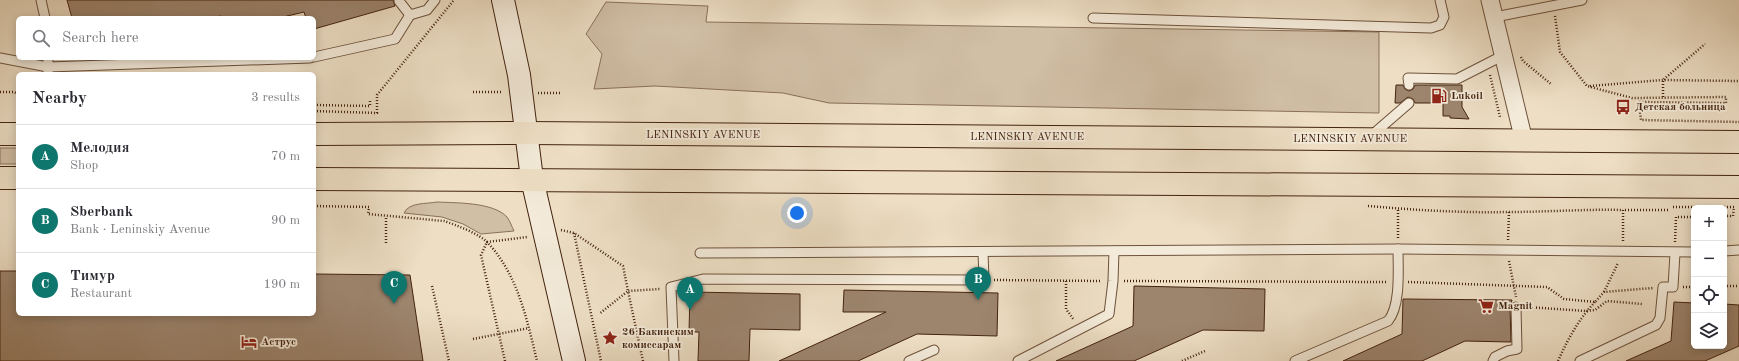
<!DOCTYPE html>
<meta charset="utf-8">
<style>
body{margin:0;font-family:"Old Standard TT",serif;background:#f7f7f7;color:#2b2b33}
.controls{position:absolute;right:12px;bottom:12px;display:grid;overflow:hidden;border-radius:6px;box-shadow:0 2px 10px #0003}
.controls button{width:36px;height:36px;display:grid;place-items:center;padding:0;border:0;border-bottom:1px solid #e1e1e2;background:#fff;color:#2b2b33;font:20px sans-serif}
.you{position:absolute;left:797px;top:213px;width:14px;height:14px;margin:-10px;border:3px solid #fff;border-radius:50%;background:#1a73e8;box-shadow:0 0 0 6px #1a73e833}
.badge{display:grid;place-items:center;width:26px;height:26px;border-radius:50%;background:#0f766e;color:#fff;font-size:13px;font-weight:700}
.pin{position:absolute;translate:-50% -33px;filter:drop-shadow(0 1px 2px #0008)}
.pin::after{content:'';position:absolute;top:21px;width:14px;height:12px;background:inherit;clip-path:polygon(0 0,100% 0,50% 100%)}
.list{margin:0;padding:0;list-style:none}
h2{display:flex;justify-content:space-between;align-items:center;height:52px;margin:0;padding:0 16px;font-size:17px}
h2 small{font-size:13px;font-weight:400;color:#7c7c81}
.list li{display:grid;grid-template-columns:26px 1fr auto;gap:12px;align-items:center;box-sizing:border-box;height:64px;padding:0 16px;border-top:1px solid #e1e1e2}
.list b{display:block;font-size:15px;white-space:nowrap}
.list p{margin:0;font-size:13px;white-space:nowrap;color:#7c7c81}
.list em{font-size:13px;font-style:normal;color:#7c7c81}
.icon{flex:none;width:22px;height:22px;fill:none;stroke:currentColor;stroke-width:2;stroke-linecap:round;stroke-linejoin:round}
.map{position:relative;flex:none;width:1739px;height:361px;overflow:hidden}
.search{position:absolute;background:#fff;box-shadow:0 2px 10px #0003;left:16px;top:16px;width:300px;height:44px;display:flex;align-items:center;gap:10px;box-sizing:border-box;padding:0 14px;border-radius:6px;color:#7c7c81;font-size:15px}
.panel{position:absolute;background:#fff;box-shadow:0 2px 10px #0003;left:16px;top:72px;width:300px;height:244px;border-radius:6px}
.map>svg:first-child{display:block}
</style>
<div class="map">
<svg width="1739" height="361" viewBox="0 0 1739 361">
<rect width="100%" height="100%" fill="#eddec4"/>
<filter id="stains"><feTurbulence type="fractalNoise" baseFrequency=".005" numOctaves="4"/><feColorMatrix values="0 0 0 0 .2 0 0 0 0 .09 0 0 0 0 .02 0 0 0 .5 -.17"/></filter>
<radialGradient id="worn" r=".72"><stop offset=".6" stop-color="#630" stop-opacity="0"/><stop offset="1" stop-color="#630" stop-opacity=".3"/></radialGradient>
<!-- green -->
<g fill="#d0bea5" stroke="#8a705a">
<polygon points="606,2 708,6 706,22 1379,32 1379,113 829,103 783,93 655,86 594,89 602,54 586,34"/>
<rect x="0" y="148" width="18" height="16"/>
<path d="M437 202C456 203 493 202 507 217 510 221 512 227 514 231L481 234 463 224 442 217 404 213C409 202 427 204 437 202Z"/>
</g>
<!-- building -->
<g fill="#9c846d" stroke="#44230f">
<polygon points="67,0 393,0 395,6 314,29 314,18 306,18 304,12 279,18 222,18 221,16 209,18 72,18"/>
<polygon points="1396,85 1403,85 1405,89 1409,91 1413,89 1415,85 1462,85 1462,107 1469,119 1450,118 1450,116 1443,116 1443,103 1415,103 1413,99 1408,97 1400,103 1395,103"/>
<polygon points="0,271 18,271 18,314 314,314 314,274 410,275 423,361 0,361"/>
<polygon points="1134,286 1265,289 1264,331 1203,330 1134,361 1056,361 1133,326"/>
<polygon points="844,290 998,293 997,336 917,334 858,361 779,361 886,312 843,312"/>
<polygon points="690,292 800,294 800,330 750,329 749,361 698,361 699,332 689,332"/>
<polygon points="1403,299 1512,300 1510,307 1511,342 1465,341 1422,361 1343,361 1402,334"/>
<polygon points="1674,302 1694,303 1694,346 1724,346 1724,304 1739,305 1739,346 1705,361 1626,361 1671,341"/>
</g>
<g fill="none" stroke-linecap="round" stroke-linejoin="round">
<defs>
<g id="service">
<polyline points="41,0 45,18"/>
<polyline points="399,1 410,15 427,10 435,0"/>
<polyline points="1495,17 1582,0"/>
<polyline points="1093,18 1431,28 1440,25 1444,17 1440,0"/>
<polyline points="314,57 395,39 410,15"/>
<polyline points="0,58 48,67 310,58"/>
<polyline points="48,74 48,58"/>
<polyline points="1409,85 1408,78 1457,79 1504,55"/>
<polyline points="1371,136 1409,103"/>
<polyline points="1724,251 1739,250"/>
<polyline points="700,253 1398,249 1694,252"/>
<polyline points="674,361 671,287 703,279 984,280 983,252"/>
<polyline points="909,361 934,350"/>
<polyline points="1018,361 1109,314 1113,281 1114,251"/>
<path d="M1295 361 1388 321C1401 306 1398 268 1398 249"/>
<polyline points="1493,361 1495,357 1507,351 1517,349 1516,307"/>
<polyline points="1580,361 1656,325 1660,318 1663,287 1673,287 1675,253"/>
</g>
<polyline id="minor" points="1490,0 1524,141"/>
<polyline id="secondary" points="503,0 519,75 532,179 574,361"/>
<g id="primary">
<polyline points="0,134 18,134"/>
<polyline points="314,134 526,133 1739,142"/>
<polyline points="0,178 18,178"/>
<polyline points="314,179 1739,187"/>
</g>
</defs>
<!-- service casing -->
<use href="#service" stroke="#6e523c" stroke-width="11"/>
<!-- minor casing -->
<use href="#minor" stroke="#6e523c" stroke-width="19"/>
<!-- secondary casing -->
<use href="#secondary" stroke="#44230f" stroke-width="24"/>
<!-- primary casing -->
<use href="#primary" stroke="#44230f" stroke-width="24"/>
<!-- path -->
<g stroke="#44230f" stroke-width="2.5" stroke-dasharray="1 2" stroke-linecap="butt">
<polyline points="1555,16 1560,52 1587,86 1632,98 1726,97 1726,103 1639,102 1641,120 1739,122"/>
<polyline points="1521,57 1523,61 1551,84"/>
<polyline points="1490,75 1500,117"/>
<polyline points="1590,86 1663,80 1739,81"/>
<polyline points="0,92 14,92 18,94"/>
<polyline points="473,92 503,92"/>
<polyline points="538,93 560,93"/>
<polyline points="1663,97 1663,80 1705,44"/>
<polyline points="314,105 370,106 370,100"/>
<polyline points="314,111 377,113 377,95 454,0"/>
<path d="M314 206 369 207 368 214 444 221C456 225 480 234 488 243 518 275 527 320 537 361"/>
<path d="M1368 206C1415 210 1461 213 1508 212 1546 212 1585 209 1623 210"/>
<polyline points="1673,207 1734,207 1733,216 1724,216"/>
<polyline points="561,230 574,233 623,266 628,291 599,314"/>
<polyline points="574,233 601,361"/>
<polyline points="1398,238 1398,209"/>
<polyline points="1508,240 1509,212"/>
<polyline points="1623,241 1623,210 1670,210"/>
<polyline points="1675,242 1676,217 1694,217"/>
<polyline points="386,243 386,217"/>
<polyline points="1509,261 1516,297"/>
<polyline points="994,280 1101,281"/>
<polyline points="1066,281 1066,309 1074,320"/>
<polyline points="1124,281 1387,282"/>
<polyline points="1408,282 1547,287 1564,299 1595,302 1604,292 1653,288"/>
<polyline points="432,286 449,361"/>
<polyline points="1724,286 1739,286"/>
<polyline points="1683,287 1694,287"/>
<polyline points="1604,292 1618,263"/>
<polyline points="1527,307 1586,311 1595,310 1607,301 1642,304"/>
<polyline points="473,339 529,328"/>
<polyline points="505,361 481,255 487,242 527,237"/>
<polyline points="643,361 628,291 660,289"/>
<polyline points="1182,361 1205,351"/>
<path d="M1558 361C1568 339 1578 320 1595 302"/>
</g>
<!-- service -->
<use href="#service" stroke="#f3ead9" stroke-width="9"/>
<!-- minor -->
<use href="#minor" stroke="#f3ead9" stroke-width="17"/>
<!-- secondary -->
<use href="#secondary" stroke="#f3ead9" stroke-width="22"/>
<!-- primary -->
<use href="#primary" stroke="#eddec4" stroke-width="22"/>
</g>
<!-- icons -->
<defs>
<symbol id="fuel-bare" viewBox="-9 -9 18 18"><path d="M-5.5-6h7V0h2V4h1.3V-2.5L3-4.5l.8-.8L6-3V5H2.5V1h-1V6h-7ZM-4.2-4.7v3.2H.2V-4.7Z" fill="#8f2418" stroke="#f3ead9" stroke-width="2.5" paint-order="stroke"/></symbol>
<symbol id="bus-bare" viewBox="-9 -9 18 18"><path d="M-5-6H5V4H4V6H2V4H-2V6H-4V4H-5ZM-3.5-4V0h7V-4ZM-3.5 1.2v1.5H-2V1.2ZM2 1.2v1.5H3.5V1.2Z" fill="#8f2418" stroke="#f3ead9" stroke-width="2.5" paint-order="stroke"/></symbol>
<symbol id="supermarket-bare" viewBox="-9 -9 18 18"><path d="M-6-5.5h2.5l.6 2H6L4.5 2H-2.5L-4.4-4H-6ZM-1.5 3.2a1.3 1.3 0 1 0 .1 0ZM3 3.2a1.3 1.3 0 1 0 .1 0Z" fill="#8f2418" stroke="#f3ead9" stroke-width="2.5" paint-order="stroke"/></symbol>
<symbol id="sight-bare" viewBox="-9 -9 18 18"><path d="M0-6L1.8-2.2L6-1.7L2.9 1.2L3.7 5.4L0 3.3L-3.7 5.4L-2.9 1.2L-6-1.7L-1.8-2.2Z" fill="#8f2418" stroke="#f3ead9" stroke-width="2.5" paint-order="stroke"/></symbol>
<symbol id="hotel-bare" viewBox="-9 -9 18 18"><path d="M-6-4.5h1.5V1H6V5H4.5V3h-9V5H-6ZM-4 0a1.8 1.8 0 1 1 3.6 0ZM.5 0V-2.5h3Q6-2.5 6 0Z" fill="#8f2418" stroke="#f3ead9" stroke-width="2.5" paint-order="stroke"/></symbol>
</defs>
<g fill-rule="evenodd">
<use href="#fuel-bare" x="1428" y="85" width="22" height="22"/>
<use href="#bus-bare" x="1612" y="96" width="22" height="22"/>
<use href="#supermarket-bare" x="1475" y="295" width="22" height="22"/>
<use href="#sight-bare" x="599" y="327" width="22" height="22"/>
<use href="#hotel-bare" x="238" y="331" width="22" height="22"/>
</g>
<g text-anchor="middle" dominant-baseline="central" stroke-width="3.5" stroke-linejoin="round" paint-order="stroke">
<!-- poi labels -->
<g font-size="11" font-weight="bold" fill="#44230f" stroke="#f3ead9" text-anchor="start">
<text x="1451" y="96">Lukoil</text>
<text x="1635" y="107">Детская больница</text>
<text x="1498" y="306">Magnit</text>
<text x="622" y="332">26 Бакинским<tspan x="622" dy="13">комиссарам</tspan></text>
<text x="261" y="342">Аструс</text>
</g>
<!-- street labels -->
<g font-size="11" fill="#44230f" stroke="#f3ead9">
<text x="703" y="135">LENINSKIY AVENUE</text>
<text x="1027" y="137">LENINSKIY AVENUE</text>
<text x="1350" y="139">LENINSKIY AVENUE</text>
</g>
</g>
<rect width="100%" height="100%" filter="url(#stains)"/>
<rect width="100%" height="100%" fill="url(#worn)"/>
</svg>
<div class="controls">
<button>+</button>
<button>−</button>
<button><svg class="icon" aria-label="locate" viewBox="0 0 24 24"><circle cx="12" cy="12" r="6"/><path d="M12 2v4M12 18v4M2 12h4M18 12h4"/></svg></button>
<button><svg class="icon" aria-label="layers" viewBox="0 0 24 24"><path d="M12 4l9 5-9 5-9-5zM3 14l9 5 9-5"/></svg></button>
</div>
<div class="you"></div>
<div class="pin badge" style="left:690px;top:310px">A</div>
<div class="pin badge" style="left:978px;top:300px">B</div>
<div class="pin badge" style="left:394px;top:304px">C</div>
<div class="search"><svg class="icon" aria-label="search" viewBox="0 0 24 24"><circle cx="10" cy="10" r="6"/><path d="M15 15l6 6"/></svg>Search here</div>
<section class="panel">
<h2>Nearby<small>3 results</small></h2>
<ul class="list">
<li><span class="badge">A</span><div><b>Мелодия</b><p>Shop</p></div><em>70 m</em></li>
<li><span class="badge">B</span><div><b>Sberbank</b><p>Bank · Leninskiy Avenue</p></div><em>90 m</em></li>
<li><span class="badge">C</span><div><b>Тимур</b><p>Restaurant</p></div><em>190 m</em></li>
</ul>
</section>
</div>
